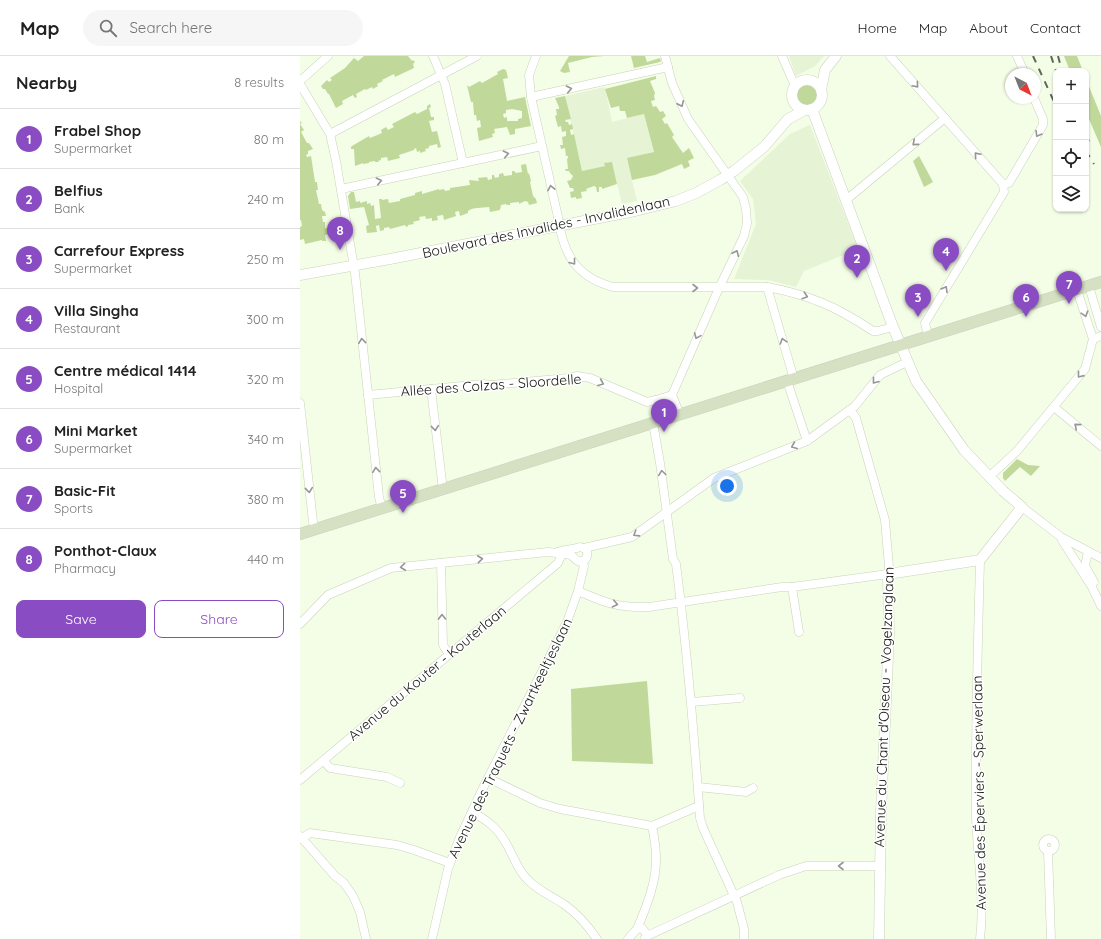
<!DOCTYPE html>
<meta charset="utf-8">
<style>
body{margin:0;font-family:Quicksand,sans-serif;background:#f6f6f6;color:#222}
.controls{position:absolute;right:12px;top:12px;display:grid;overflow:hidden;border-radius:8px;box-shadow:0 1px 3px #0004}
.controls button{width:36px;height:36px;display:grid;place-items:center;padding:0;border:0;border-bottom:1px solid #e0e0e0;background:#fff;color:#222;font:20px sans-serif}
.compass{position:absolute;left:705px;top:12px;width:36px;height:36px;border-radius:50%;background:#fff;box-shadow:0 1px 3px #0004;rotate:138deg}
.you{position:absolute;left:427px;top:430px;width:14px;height:14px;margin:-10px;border:3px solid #fff;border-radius:50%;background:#1a73e8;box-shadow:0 0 0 6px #1a73e833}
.badge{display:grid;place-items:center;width:26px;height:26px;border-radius:50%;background:#8a4cc2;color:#fff;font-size:13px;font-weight:700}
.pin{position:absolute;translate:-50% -33px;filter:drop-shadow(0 1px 2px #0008)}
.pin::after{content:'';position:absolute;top:21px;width:14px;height:12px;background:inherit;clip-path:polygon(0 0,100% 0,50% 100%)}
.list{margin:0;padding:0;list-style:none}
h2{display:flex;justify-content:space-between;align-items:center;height:52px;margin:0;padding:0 16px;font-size:17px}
h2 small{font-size:13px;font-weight:400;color:#767676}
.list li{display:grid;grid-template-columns:26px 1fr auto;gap:12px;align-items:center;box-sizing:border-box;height:60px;padding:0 16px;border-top:1px solid #e0e0e0}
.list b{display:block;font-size:15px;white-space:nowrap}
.list p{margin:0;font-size:13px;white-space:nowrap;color:#767676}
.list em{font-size:13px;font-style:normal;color:#767676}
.actions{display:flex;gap:8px;padding:12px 16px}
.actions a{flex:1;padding:9px 0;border:1px solid #8a4cc2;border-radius:8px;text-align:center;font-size:14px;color:#8a4cc2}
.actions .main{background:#8a4cc2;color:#fff}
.icon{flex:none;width:22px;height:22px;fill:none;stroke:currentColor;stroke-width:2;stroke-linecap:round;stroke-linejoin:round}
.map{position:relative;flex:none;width:801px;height:883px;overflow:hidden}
header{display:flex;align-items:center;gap:24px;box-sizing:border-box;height:56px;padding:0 20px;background:#fff;border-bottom:1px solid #e0e0e0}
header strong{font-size:19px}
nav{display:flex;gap:22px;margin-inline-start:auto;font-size:14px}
.search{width:280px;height:36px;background:#f6f6f6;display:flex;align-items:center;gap:10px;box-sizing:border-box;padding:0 14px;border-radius:22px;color:#767676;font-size:15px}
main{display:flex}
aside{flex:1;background:#fff}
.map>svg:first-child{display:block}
</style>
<header>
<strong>Map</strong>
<div class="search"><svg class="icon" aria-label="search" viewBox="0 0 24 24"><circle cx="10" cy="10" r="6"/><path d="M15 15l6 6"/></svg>Search here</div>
<nav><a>Home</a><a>Map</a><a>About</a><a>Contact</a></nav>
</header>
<main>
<aside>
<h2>Nearby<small>8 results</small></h2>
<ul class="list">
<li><span class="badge">1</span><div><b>Frabel Shop</b><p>Supermarket</p></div><em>80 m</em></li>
<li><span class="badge">2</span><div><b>Belfius</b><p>Bank</p></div><em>240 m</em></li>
<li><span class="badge">3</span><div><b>Carrefour Express</b><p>Supermarket</p></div><em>250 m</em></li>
<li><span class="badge">4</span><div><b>Villa Singha</b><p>Restaurant</p></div><em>300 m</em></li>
<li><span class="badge">5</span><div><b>Centre médical 1414</b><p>Hospital</p></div><em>320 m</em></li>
<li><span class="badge">6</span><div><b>Mini Market</b><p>Supermarket</p></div><em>340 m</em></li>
<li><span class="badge">7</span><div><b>Basic-Fit</b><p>Sports</p></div><em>380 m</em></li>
<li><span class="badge">8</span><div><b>Ponthot-Claux</b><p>Pharmacy</p></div><em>440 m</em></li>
</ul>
<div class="actions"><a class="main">Save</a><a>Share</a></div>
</aside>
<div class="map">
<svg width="801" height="883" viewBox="0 0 801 883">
<rect width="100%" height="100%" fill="#f4fde6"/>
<!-- built -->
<g fill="#e6f3d5">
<polygon points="489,0 524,0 515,10 496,20"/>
<polygon points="305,31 312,66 344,58 354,96 327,103 337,145 322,148 312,106 305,110 282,115 265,40"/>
<polygon points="510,69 558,193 504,215 496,231 468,224 434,223 456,168 453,143 440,125 490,78"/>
</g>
<!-- green -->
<g fill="#c0d99b" fill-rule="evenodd">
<polygon points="64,0 108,0 112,5 113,4 115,6 113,8 114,12 95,21 94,18 82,24 83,25 77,28 78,30 73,33 72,31 66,34 65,33 56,38 57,41 55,42 53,39 42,45 43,48 36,52 29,38 28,38 25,33 23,33 21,30 27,24 29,26 32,24 30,22 45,12 54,2 58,5"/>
<polygon points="269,0 304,0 292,1 268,7 270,16 264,17 260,15"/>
<polygon points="331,0 345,0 347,6 360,2 361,5 360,6 334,12"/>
<polygon points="764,0 777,0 783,15 770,15"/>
<path d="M203 13 206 14 208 22 203 23 207 45 225 41 231 70 215 73V78L210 79 207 71 194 73 195 77 192 78 193 81 179 85 177 72 181 71 180 64 177 65 176 59H174L173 46H171L167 29 169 31 180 25 182 27 198 18 197 16ZM212 53 222 55V62L218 63V65H207V61L204 62 203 58 206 57V54Z"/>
<polygon points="356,20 356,23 350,25 355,37 354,40 355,44 351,45 353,51 356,50 360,56 363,55 366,60 362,63 365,68 367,67 374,79 372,81 383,97 389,92 394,102 388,105 390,110 384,113 382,108 355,119 332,124 327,102 354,96 344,58 327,62 325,55 320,55 319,50 311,52 305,33"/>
<polygon points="786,23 801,60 801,91 786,56"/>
<circle cx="507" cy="39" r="11"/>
<polygon points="265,40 271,63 265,64 266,66 268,66 269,69 272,68 273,73 270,74 271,79 274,78 282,115 305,110 304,107 312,106 317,128 302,133 302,131 299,131 299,136 297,136 296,131 294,130 286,133 287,135 281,136 282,142 276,143 276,141 271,142 270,136 274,135 273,132 270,132 267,125 271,124 273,120 270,117 269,115 266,115 265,113 268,113 267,103 268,102 268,100 266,100 265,92 261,93 260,89 263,89 262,81 266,80 266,75 262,76 261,70 258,71 255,60 257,59 256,53 259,53 259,51 255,42"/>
<polygon points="130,48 131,51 129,52 131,61 134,61 134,64 129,65 132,76 137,75 141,91 138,92 137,88 129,90 129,92 125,93 126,95 120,97 120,95 117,96 116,92 114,93 114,94 99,99 100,102 88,105 87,101 81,102 81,104 78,105 79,106 75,106 75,105 69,106 69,107 63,108 63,107 55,110 54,93 51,93 51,91 52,90 69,80 70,82 82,77 81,74 86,71 88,74 94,71 92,68 115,56 117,58 127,53 127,50"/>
<polygon points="0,65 2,67 0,68 4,74 1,76 7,87 9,87 13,93 8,95 8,98 6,99 7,101 11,100 15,126 17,126 18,134 16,134 19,148 21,148 22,154 25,156 26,160 22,160 23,166 25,166 25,172 28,172 29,178 25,179 26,185 22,185 22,184 5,188 4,183 0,184 0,171 2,170 1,164 0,164"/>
<polygon points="619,100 633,126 624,131 613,105"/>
<path d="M226 108 228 118 229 117 231 125 230 126 233 140 236 143 237 147 229 149 228 146 225 145 219 148V146L210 147V149H207L206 148 201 149 200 154 190 156 189 151C182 152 173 151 168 155V157L160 160 159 155 155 156 156 160 144 164 143 159 137 160 138 164 132 165V162L126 163 125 160 119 161 120 164 113 166 114 168 108 169V170L106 171 105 169 90 173 89 171 84 172V174L80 175 79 169 76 170 77 176 67 177 66 170 69 169 64 151 50 153 48 140 51 136H54L56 146 60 145V147L67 145V148L70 147 71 150 74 149 75 163 81 162 79 143H82V144L88 143 89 147 100 145V143L115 139V137L122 135V138L139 133V134L144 133 145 135 150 134V132L170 129 169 124 179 125 178 122 187 121 188 124 192 123V119H194L195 122 199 121V118L203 117 204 120 212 119V115H214L216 117 222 116 221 109Z"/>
<polygon points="717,403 728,409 740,410 731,420 720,411 705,425 703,422 703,417"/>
<polygon points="347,625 353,708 272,705 271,633"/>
</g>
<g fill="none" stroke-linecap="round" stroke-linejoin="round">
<defs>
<g id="minor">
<polyline points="133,0 145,28 163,107"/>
<path d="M236 0 229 19 231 41 258 161C263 198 276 221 313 231H467C510 239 537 251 573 275H578L593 271"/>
<polyline points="365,0 372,27 388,63 443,141 446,153 447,167 444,180 419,232 372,339"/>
<polyline points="482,0 495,30"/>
<polyline points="590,0 703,128"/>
<polyline points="717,0 725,18"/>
<polyline points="0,25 28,0"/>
<polyline points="0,28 30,78 36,105 55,217 79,441 82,453"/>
<polyline points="231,41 368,11"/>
<polyline points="30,78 177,0"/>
<polyline points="703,128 709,127 743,69 743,63 734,42"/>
<polyline points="41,133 242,90"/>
<polyline points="546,144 645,62"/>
<polyline points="789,230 801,271"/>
<polyline points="467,231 494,323"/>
<polyline points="628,280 625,267 704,136 703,128"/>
<polyline points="793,283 801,280"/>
<polyline points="487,325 507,385"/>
<polyline points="131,333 143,434"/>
<polyline points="68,339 183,328 191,329 268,322 277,320 290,322 347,346 356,344"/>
<polyline points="0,347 13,466 15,474"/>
<polyline points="754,351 801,390"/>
<polyline points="363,364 356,344 372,339 380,359"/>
<path d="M353 367 360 407 373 503 376 508C387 592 394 677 400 762L403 772 437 846 444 873V883"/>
<polyline points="689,421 717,395 785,313 793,283 777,234"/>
<polyline points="722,451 761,481 801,502"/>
<polyline points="762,484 792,531 801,550"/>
<polyline points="284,492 332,481 414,422 507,385 555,350 580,319 607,306"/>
<polyline points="788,496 785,510 794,526"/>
<polyline points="141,507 143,589 149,598"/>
<polyline points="492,531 499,576"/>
<path d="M278 535C306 547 318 552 349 551L482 531H492L588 518 589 511 585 464 556 362 550 354"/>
<path d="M0 568 28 539 91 512 248 496C255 497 263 497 270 499 274 500 274 503 278 505 286 508 289 499 286 493L280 491C272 494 263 493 255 497"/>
<polyline points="392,646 440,642"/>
<polyline points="24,705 30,712 87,721 100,727"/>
<polyline points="188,722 240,747 260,753 352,770 399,750"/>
<polyline points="0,724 258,507 262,498"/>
<polyline points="398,731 446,736 453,732"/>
<path d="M172 756C187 764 199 773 207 789 214 801 217 813 227 823 238 835 252 840 265 849 278 858 288 870 297 883"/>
<polyline points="0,780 35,820 44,827 53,840 60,856 66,883"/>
<polyline points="2,782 10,777 97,789 114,794 150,807"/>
<circle cx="749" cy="789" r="6"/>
<polyline points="748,795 751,883"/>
<path d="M337 873C346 852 357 825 356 801 356 791 354 780 352 770"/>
<polyline points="347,880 479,819 506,810 580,810"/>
<polyline points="132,883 148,813 160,781 184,730 267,566 278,535 284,510 282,505"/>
<polyline points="328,883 337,873 342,872 346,877 347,880 345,882"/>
<path d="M680 883C685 842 677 800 676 759 675 674 678 589 680 504"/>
</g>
<g id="tertiary">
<circle cx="507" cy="39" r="15"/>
<polyline points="521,34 525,14 536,0"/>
<polyline points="512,53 593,271 616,325 664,394 703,435 722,451 680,504 588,518 589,578 581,755 579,883"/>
<polyline points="0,219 90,203 335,155 376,145 396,137 420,124 434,115 464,91 488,63 505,54"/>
</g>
<polyline id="secondary" points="0,478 801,226"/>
</defs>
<!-- minor casing -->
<use href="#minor" stroke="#c9d3bc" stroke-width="9"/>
<!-- tertiary casing -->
<use href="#tertiary" stroke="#c9d3bc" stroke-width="11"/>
<!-- secondary casing -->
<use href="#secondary" stroke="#c9d3bc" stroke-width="12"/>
<!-- minor -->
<use href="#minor" stroke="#fff" stroke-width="8"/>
<!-- tertiary -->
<use href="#tertiary" stroke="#fff" stroke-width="10"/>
<!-- secondary -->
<use href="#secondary" stroke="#d6e0c3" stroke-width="11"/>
<!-- rail -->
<g stroke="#616659" stroke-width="2" stroke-dasharray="7 7" stroke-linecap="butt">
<polyline points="733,0 756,50"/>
<polyline points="751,0 756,15"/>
<polyline points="758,0 762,15"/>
<polyline points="786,79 790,88"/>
<polyline points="786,95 794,108"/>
</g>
</g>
<!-- one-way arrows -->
<defs><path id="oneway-chevron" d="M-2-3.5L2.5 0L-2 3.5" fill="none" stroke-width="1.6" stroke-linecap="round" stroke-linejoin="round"/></defs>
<g stroke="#959793">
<use href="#oneway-chevron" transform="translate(616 29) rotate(49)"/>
<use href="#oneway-chevron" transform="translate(269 33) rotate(-12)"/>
<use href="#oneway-chevron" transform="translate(381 48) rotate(65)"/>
<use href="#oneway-chevron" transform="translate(738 78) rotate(121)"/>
<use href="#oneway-chevron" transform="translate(615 87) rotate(140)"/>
<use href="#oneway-chevron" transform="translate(206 98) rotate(-12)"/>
<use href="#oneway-chevron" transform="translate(677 99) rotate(-131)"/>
<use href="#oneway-chevron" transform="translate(79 125) rotate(-12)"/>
<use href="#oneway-chevron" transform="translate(251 132) rotate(-102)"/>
<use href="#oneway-chevron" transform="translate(436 197) rotate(-65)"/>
<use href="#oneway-chevron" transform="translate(273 206) rotate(52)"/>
<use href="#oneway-chevron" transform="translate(395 232)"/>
<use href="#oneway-chevron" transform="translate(645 233) rotate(-59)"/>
<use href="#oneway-chevron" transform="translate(505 240) rotate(18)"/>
<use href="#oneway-chevron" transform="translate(785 258) rotate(72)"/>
<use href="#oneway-chevron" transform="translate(397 280) rotate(114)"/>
<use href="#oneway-chevron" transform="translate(62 285) rotate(-96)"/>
<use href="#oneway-chevron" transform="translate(483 285) rotate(-107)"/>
<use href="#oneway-chevron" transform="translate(780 319) rotate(129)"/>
<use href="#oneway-chevron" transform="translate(575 325) rotate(128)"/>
<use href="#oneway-chevron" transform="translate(301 327) rotate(23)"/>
<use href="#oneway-chevron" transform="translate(777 370) rotate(-140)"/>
<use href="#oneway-chevron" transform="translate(135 372) rotate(84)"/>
<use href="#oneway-chevron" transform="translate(494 390) rotate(158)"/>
<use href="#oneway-chevron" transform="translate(76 414) rotate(-96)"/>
<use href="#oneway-chevron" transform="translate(362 417) rotate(-98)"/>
<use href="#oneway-chevron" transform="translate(9 434) rotate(84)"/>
<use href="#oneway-chevron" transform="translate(336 478) rotate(148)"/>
<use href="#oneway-chevron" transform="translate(180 503) rotate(-6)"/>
<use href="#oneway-chevron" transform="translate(103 511) rotate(174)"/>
<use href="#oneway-chevron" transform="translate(315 548) rotate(13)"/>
<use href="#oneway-chevron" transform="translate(142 561) rotate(-91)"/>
<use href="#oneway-chevron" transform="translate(541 810) rotate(-180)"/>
</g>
<g text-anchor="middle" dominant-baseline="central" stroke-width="3" stroke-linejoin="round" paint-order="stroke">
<!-- street labels -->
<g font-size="14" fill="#14170f" stroke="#fff">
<text transform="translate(246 171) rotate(-12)">Boulevard des Invalides - Invalidenlaan</text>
<text transform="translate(191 329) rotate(-4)">Allée des Colzas - Sloordelle</text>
<text transform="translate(127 617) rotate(-40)">Avenue du Kouter - Kouterlaan</text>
<text transform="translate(584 651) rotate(-88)">Avenue du Chant d'Oiseau - Vogelzanglaan</text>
<text transform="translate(210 682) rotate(-64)">Avenue des Traquets - Zwartkeeltjeslaan</text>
<text transform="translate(679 737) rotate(-91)">Avenue des Éperviers - Sperwerlaan</text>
</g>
</g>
</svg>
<div class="controls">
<button>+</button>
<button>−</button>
<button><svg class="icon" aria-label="locate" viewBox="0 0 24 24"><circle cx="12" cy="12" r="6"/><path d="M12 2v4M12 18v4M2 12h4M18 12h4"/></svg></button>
<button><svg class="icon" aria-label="layers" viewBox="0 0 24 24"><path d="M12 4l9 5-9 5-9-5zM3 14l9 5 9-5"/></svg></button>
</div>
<svg class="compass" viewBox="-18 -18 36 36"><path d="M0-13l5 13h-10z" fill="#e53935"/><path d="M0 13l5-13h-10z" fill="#767676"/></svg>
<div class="you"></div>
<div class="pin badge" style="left:364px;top:376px">1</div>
<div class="pin badge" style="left:557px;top:222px">2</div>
<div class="pin badge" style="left:618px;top:261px">3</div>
<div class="pin badge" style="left:646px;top:215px">4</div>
<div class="pin badge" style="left:103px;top:457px">5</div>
<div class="pin badge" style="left:726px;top:261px">6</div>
<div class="pin badge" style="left:769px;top:248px">7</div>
<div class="pin badge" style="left:40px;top:194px">8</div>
</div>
</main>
